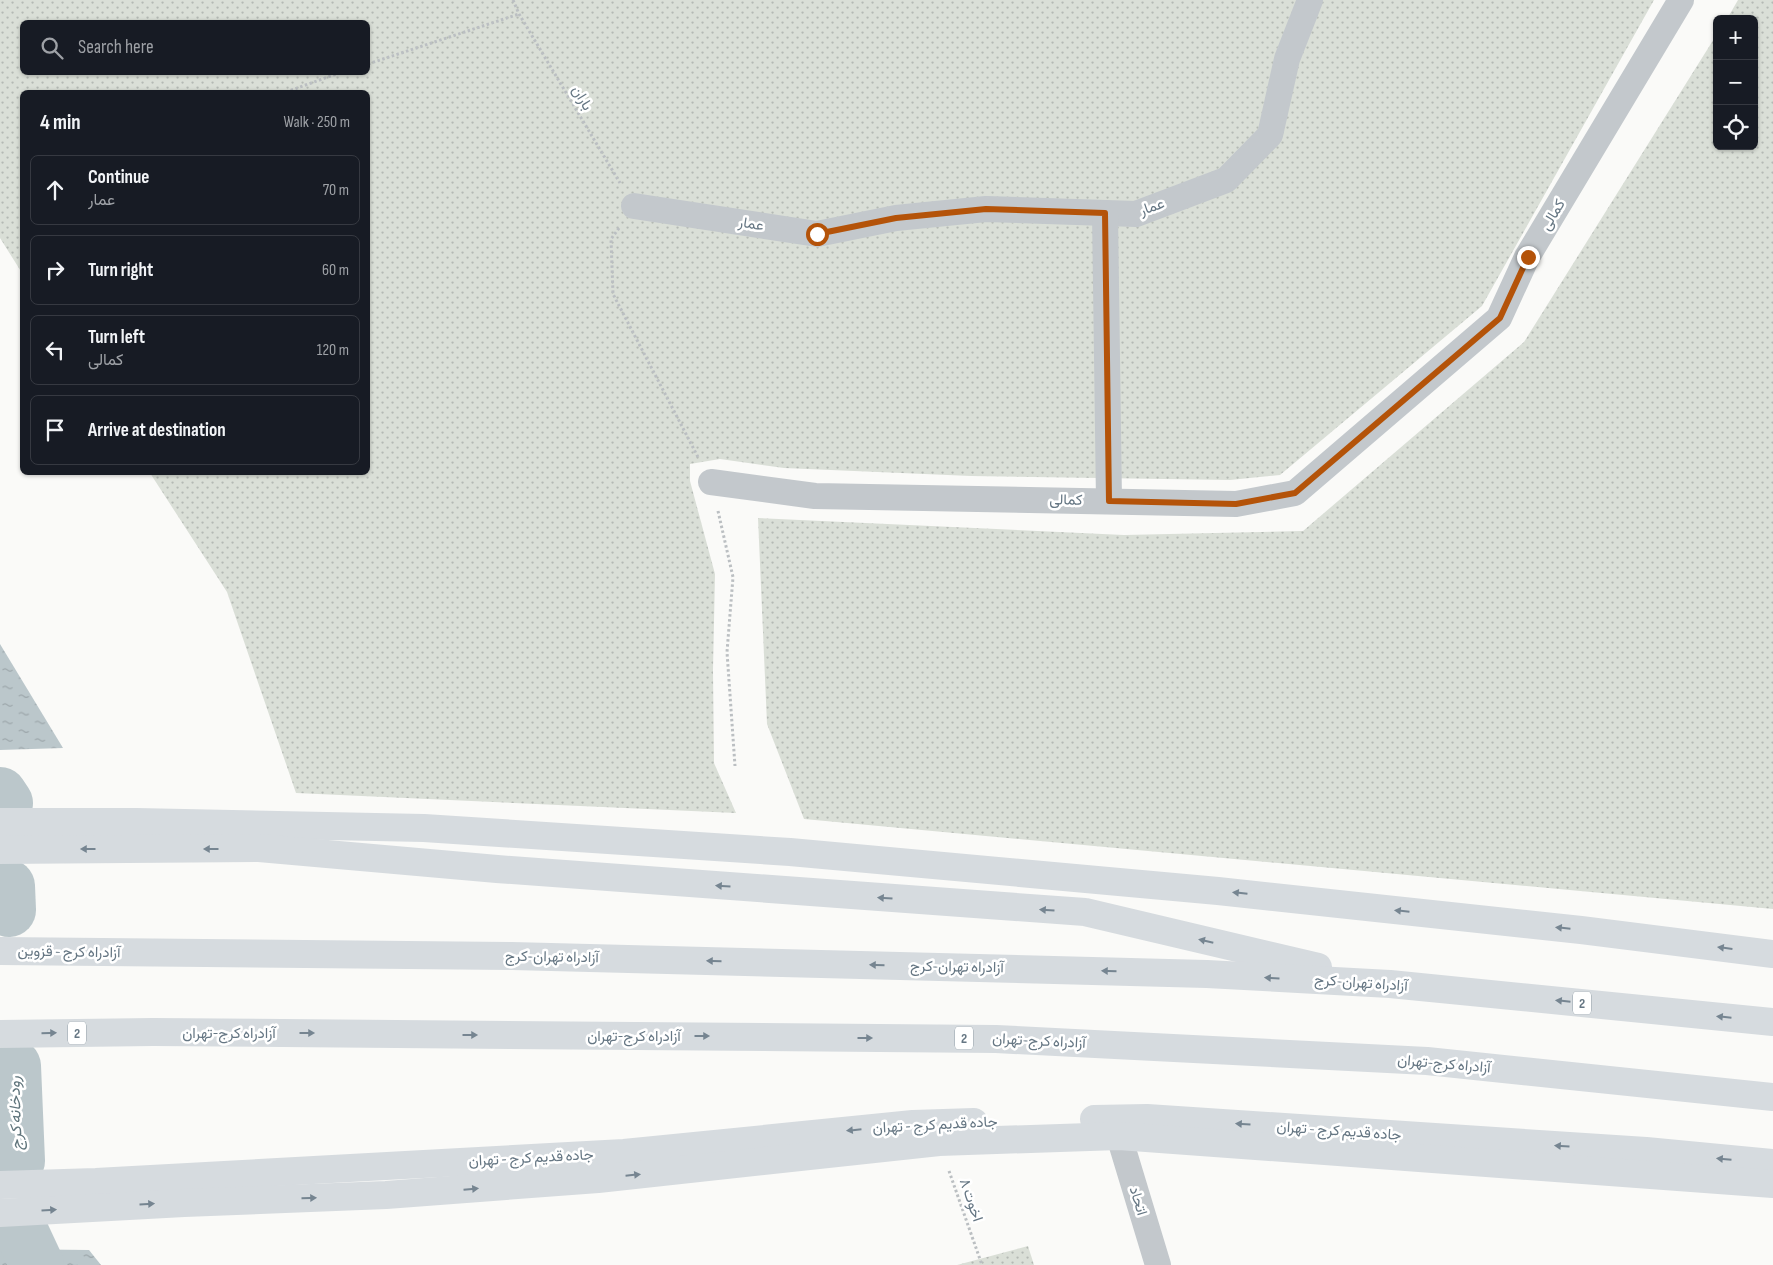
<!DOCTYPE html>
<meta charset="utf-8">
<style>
body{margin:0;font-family:"Sofia Sans Condensed",Vazirmatn,sans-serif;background:#242831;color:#f1f3f6}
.controls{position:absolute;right:15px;top:15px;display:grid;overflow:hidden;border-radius:8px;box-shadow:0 1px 4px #0004}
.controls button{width:45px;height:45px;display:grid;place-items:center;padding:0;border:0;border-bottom:1px solid #363941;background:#171b24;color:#f1f3f6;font:25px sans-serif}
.stop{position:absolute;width:15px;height:15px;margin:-11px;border:4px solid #b45309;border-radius:50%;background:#fff}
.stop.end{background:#b45309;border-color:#fff;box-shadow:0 1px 5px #0008}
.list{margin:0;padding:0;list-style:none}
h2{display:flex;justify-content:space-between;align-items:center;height:65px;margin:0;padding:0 20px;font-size:21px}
h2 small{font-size:16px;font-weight:400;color:#9ea1a6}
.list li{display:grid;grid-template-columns:32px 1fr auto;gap:15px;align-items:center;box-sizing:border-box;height:70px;margin:0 10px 10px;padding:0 10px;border:1px solid #363941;border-radius:8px}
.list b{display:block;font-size:19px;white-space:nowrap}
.list p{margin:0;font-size:16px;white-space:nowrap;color:#9ea1a6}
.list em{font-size:16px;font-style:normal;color:#9ea1a6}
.icon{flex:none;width:28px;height:28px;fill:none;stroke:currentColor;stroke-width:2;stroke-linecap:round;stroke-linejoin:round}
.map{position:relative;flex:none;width:1773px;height:1265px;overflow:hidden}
.search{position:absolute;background:#171b24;box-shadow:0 1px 4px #0004;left:20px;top:20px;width:350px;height:55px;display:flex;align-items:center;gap:12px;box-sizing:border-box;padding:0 18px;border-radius:8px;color:#9ea1a6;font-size:19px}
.panel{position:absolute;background:#171b24;box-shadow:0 1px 4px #0004;left:20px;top:90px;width:350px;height:385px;border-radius:8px}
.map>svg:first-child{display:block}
</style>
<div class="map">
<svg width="1773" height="1265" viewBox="0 0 1773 1265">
<defs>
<pattern id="green-dots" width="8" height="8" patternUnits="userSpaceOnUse" patternTransform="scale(1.25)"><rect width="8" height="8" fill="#dadfd7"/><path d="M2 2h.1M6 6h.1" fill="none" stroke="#b4b9b4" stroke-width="1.8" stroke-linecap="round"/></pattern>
<pattern id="water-ripples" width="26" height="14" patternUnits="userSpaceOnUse" patternTransform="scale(1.25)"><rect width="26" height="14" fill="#bbc7cb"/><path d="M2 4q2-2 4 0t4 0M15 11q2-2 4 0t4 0" fill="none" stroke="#9ca6aa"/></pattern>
</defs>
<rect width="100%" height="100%" fill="#fafaf8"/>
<!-- green -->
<g fill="url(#green-dots)" fill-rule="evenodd">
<path d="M0 0H1654L1482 306 1280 475 1230 480 971 476 784 468 720 459 690 464V481L715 574 713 670 714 763 736 813 296 793 227 592 150 473 368 472V92H22V273L0 238ZM22 22H368V72H22Z"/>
<polygon points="1738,0 1773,0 1773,909 804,819 767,724 758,518 1124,535 1303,531 1524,342 1717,34 1717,146 1754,146 1754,19 1727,19"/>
<polygon points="1028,1246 1034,1265 957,1265"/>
</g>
<!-- water -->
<g fill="url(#water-ripples)">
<polygon points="0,644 63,748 0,750"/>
<polygon points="0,1249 89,1250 101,1265 0,1265"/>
</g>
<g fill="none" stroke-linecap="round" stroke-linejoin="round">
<!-- river -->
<g stroke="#bbc7cb" stroke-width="54">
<polyline points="0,794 6,803"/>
<polyline points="8,886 9,910"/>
<polyline points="14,1066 18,1161"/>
<polyline points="23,1235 37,1265"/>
</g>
<!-- path -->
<g stroke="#bbbfc2" stroke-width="3" stroke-dasharray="2.5 2.5" stroke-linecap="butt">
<polyline points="513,0 519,14 620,183"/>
<polyline points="368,64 519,14"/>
<polyline points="286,92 342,72"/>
<polyline points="619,228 611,239 613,294 699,459"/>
<polyline points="718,511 733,577 727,652 735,766"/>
<polyline points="949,1171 982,1265"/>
</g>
<!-- street -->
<g stroke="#c3c8cc" stroke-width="26">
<polyline points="634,206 817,234 896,218 986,209 1136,214 1226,180 1270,135 1287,59 1310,0"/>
<polyline points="1105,213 1109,501"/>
<polyline points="711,482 815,496 1236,504 1295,493 1499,318 1527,257 1681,0"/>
<polyline points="1119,1136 1158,1265"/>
</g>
<!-- highway -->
<g stroke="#d6dbdf" stroke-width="28">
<polyline points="0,822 137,822 424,828 790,852 1218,891 1581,930 1773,954"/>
<polyline points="0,850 259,848 497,869 1085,912 1318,967"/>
<polyline points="0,951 512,956 1207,974 1390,984 1773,1022"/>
<polyline points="0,1034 153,1032 996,1039 1427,1061 1773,1097"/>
<polyline points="1094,1119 1147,1118 1646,1151 1773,1163"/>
<polyline points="0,1185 96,1182 624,1153 913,1124 974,1122"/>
<polyline points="0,1213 184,1203 386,1195 598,1179 939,1142 1119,1136 1773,1184"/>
</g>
</g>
<!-- one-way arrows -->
<defs><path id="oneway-solid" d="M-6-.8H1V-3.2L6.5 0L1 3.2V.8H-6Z" transform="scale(1.25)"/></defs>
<g fill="#768591">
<use href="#oneway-solid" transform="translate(88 849) rotate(180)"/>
<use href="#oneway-solid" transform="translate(211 849) rotate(180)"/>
<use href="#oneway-solid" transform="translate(723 886) rotate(-176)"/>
<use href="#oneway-solid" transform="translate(1240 893) rotate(-174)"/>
<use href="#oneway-solid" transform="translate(885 898) rotate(-176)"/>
<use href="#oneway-solid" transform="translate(1047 910) rotate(-176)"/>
<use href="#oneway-solid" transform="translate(1402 911) rotate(-174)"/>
<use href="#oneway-solid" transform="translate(1563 928) rotate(-174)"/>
<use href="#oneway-solid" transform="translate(1206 941) rotate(-167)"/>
<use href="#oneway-solid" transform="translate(1725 948) rotate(-173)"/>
<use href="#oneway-solid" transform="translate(714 961) rotate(-179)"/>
<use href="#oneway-solid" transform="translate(877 965) rotate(-179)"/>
<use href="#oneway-solid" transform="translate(1109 971) rotate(-179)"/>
<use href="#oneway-solid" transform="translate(1272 978) rotate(-177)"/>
<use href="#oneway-solid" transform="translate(1563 1001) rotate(-174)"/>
<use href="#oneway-solid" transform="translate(1724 1017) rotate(-174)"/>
<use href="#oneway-solid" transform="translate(49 1033) rotate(-1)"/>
<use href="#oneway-solid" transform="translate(307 1033)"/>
<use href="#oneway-solid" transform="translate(470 1035)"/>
<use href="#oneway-solid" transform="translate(702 1036)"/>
<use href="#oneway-solid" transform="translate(865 1038)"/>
<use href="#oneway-solid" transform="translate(1243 1124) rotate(-176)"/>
<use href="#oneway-solid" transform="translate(854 1130) rotate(174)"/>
<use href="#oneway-solid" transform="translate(1562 1146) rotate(-176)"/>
<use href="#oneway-solid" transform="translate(1724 1159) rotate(-175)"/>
<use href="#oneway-solid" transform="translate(633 1175) rotate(-6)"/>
<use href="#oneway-solid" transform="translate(471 1189) rotate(-5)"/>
<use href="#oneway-solid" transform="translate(309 1198) rotate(-2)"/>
<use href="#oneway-solid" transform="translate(147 1204) rotate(-3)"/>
<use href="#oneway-solid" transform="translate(49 1210) rotate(-4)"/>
</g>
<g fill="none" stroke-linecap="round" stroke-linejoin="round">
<!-- route -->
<polyline stroke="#b45309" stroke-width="6" points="817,234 896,218 986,209 1105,213 1109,501 1236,504 1295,493 1500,318 1528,257"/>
</g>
<g text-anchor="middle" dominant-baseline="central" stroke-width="5" stroke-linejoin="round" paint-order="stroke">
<!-- shield labels -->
<g fill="#fff" stroke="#939fa8" stroke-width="1">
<rect x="1573" y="991.5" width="18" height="23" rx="4"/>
<rect x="68" y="1021.5" width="18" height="23" rx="4"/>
<rect x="955" y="1026.5" width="18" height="23" rx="4"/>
</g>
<g font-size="14" font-weight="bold" fill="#657683">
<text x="1582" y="1003">2</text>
<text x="77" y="1033">2</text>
<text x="964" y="1038">2</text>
</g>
<!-- street labels -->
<g font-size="15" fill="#657683" stroke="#fff">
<text transform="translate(582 98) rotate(59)">باران</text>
<text transform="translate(1152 207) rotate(-19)">عمار</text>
<text transform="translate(1553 215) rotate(-59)">کمالی</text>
<text transform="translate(751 224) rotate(9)">عمار</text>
<text transform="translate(1066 500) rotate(1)">کمالی</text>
<text transform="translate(69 952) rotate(1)">آزادراه کرج - قزوین</text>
<text transform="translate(552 957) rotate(1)">آزادراه تهران-کرج</text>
<text transform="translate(957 967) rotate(1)">آزادراه تهران-کرج</text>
<text transform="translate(1361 983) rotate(4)">آزادراه تهران-کرج</text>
<text x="229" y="1033">آزادراه کرج-تهران</text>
<text x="634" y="1036">آزادراه کرج-تهران</text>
<text transform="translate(1039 1041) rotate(3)">آزادراه کرج-تهران</text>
<text transform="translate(1444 1064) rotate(5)">آزادراه کرج-تهران</text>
<text transform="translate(935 1125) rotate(-3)">جاده قدیم کرج - تهران</text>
<text transform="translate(1339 1131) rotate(4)">جاده قدیم کرج - تهران</text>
<text transform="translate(531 1158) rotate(-3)">جاده قدیم کرج - تهران</text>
<text transform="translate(971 1200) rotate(71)">اخوت ۸</text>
<text transform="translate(1138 1201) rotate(73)">اتحاد</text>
</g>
<!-- water labels -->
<g font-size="16" font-style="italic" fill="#60757c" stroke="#fff">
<text transform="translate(16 1113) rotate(-92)">رودخانه کرج</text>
</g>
</g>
</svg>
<div class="controls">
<button>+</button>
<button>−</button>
<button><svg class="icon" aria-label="locate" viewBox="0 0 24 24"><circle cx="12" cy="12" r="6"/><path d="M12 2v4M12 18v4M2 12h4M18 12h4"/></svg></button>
</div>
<div class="stop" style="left:817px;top:234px"></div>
<div class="stop end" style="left:1528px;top:257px"></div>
<div class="search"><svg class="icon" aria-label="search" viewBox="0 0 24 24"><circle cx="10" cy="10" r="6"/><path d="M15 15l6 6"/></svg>Search here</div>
<section class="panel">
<h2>4 min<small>Walk · 250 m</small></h2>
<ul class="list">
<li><svg class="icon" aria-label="ahead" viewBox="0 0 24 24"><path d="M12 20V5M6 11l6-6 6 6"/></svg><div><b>Continue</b><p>عمار</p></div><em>70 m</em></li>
<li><svg class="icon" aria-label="right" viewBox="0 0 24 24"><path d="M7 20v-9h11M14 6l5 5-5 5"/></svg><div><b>Turn right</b></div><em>60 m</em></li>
<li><svg class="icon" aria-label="left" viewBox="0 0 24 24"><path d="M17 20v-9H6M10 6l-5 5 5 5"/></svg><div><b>Turn left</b><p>کمالی</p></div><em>120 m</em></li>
<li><svg class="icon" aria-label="arrive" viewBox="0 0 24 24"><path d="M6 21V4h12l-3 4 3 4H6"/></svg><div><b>Arrive at destination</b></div></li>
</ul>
</section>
</div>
